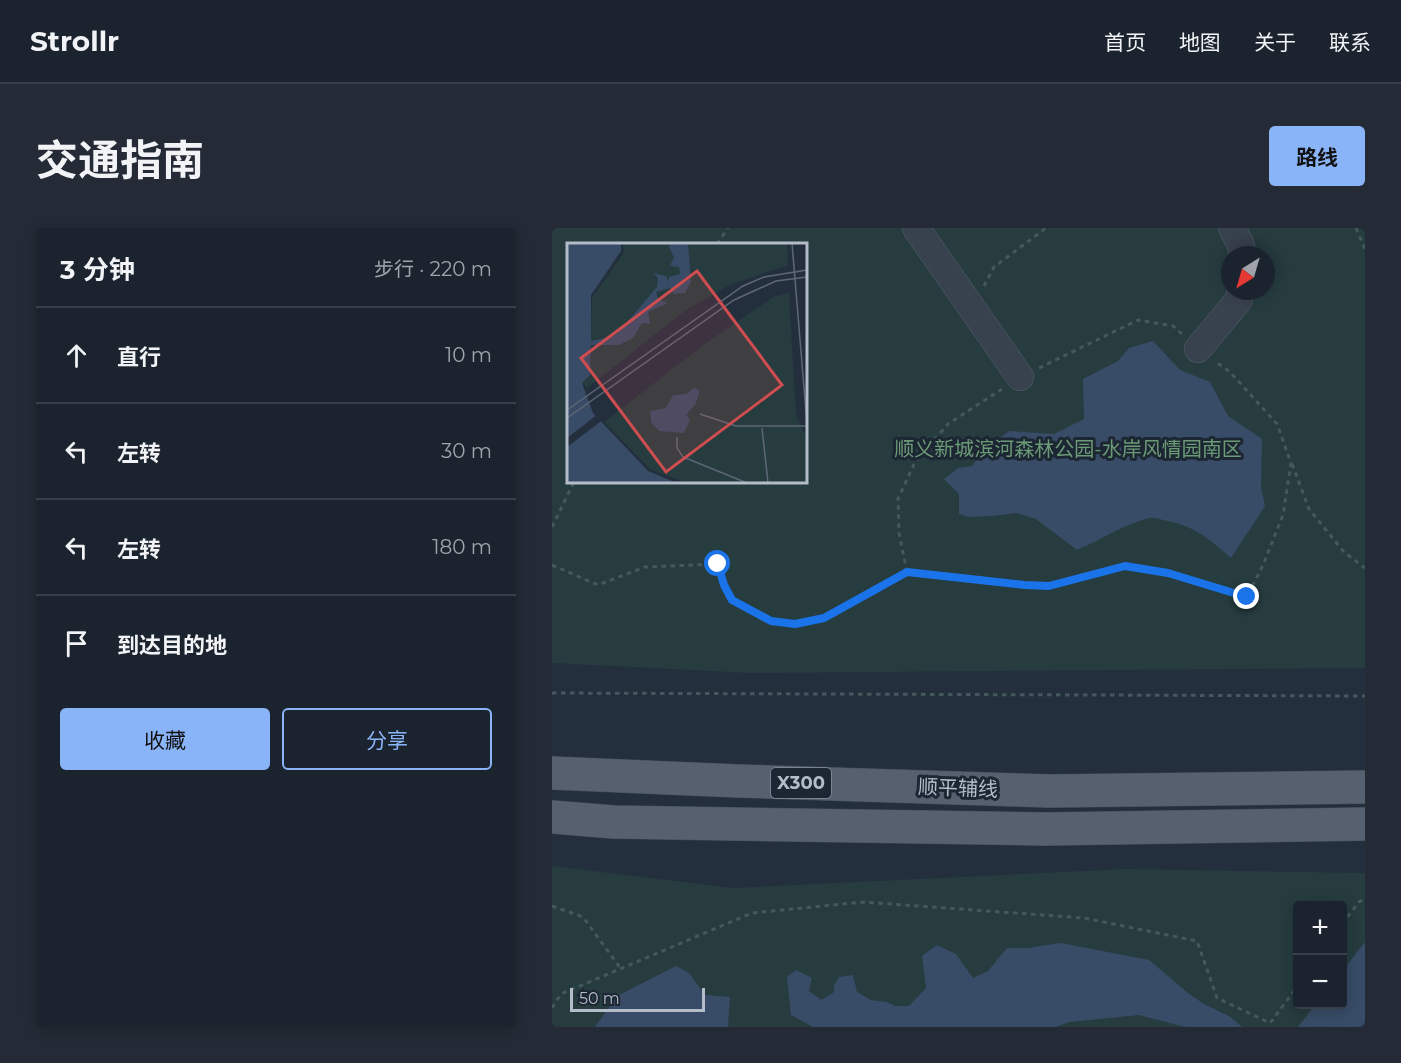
<!DOCTYPE html>
<html lang="zh">
<meta charset="utf-8">
<style>
body{margin:0;font-family:Montserrat,"Noto Sans SC",sans-serif;background:#242b36;color:#f1f3f6}
.controls{position:absolute;right:18px;bottom:18px;display:grid;overflow:hidden;border-radius:6px;box-shadow:0 3px 15px #0003}
.controls button{width:54px;height:54px;display:grid;place-items:center;padding:0;border:0;border-bottom:2px solid #39404a;background:#1b232e;color:#f1f3f6;font:30px sans-serif}
.compass{position:absolute;left:669px;top:18px;width:54px;height:54px;border-radius:50%;background:#1b232e;box-shadow:0 3px 15px #0003;rotate:217deg}
.scale{position:absolute;left:18px;bottom:15px;width:135px;box-sizing:border-box;padding-left:6px;border:3px solid #b4bcc9;border-top:0;font-size:16px;line-height:21px;white-space:nowrap;color:#b4bcc9;-webkit-text-stroke:4px #1d2633;paint-order:stroke}
.stop{position:absolute;width:18px;height:18px;margin:-14px;border:4px solid #1a73e8;border-radius:50%;background:#fff}
.stop.end{background:#1a73e8;border-color:#fff;box-shadow:0 2px 6px #0008}
.list{margin:0;padding:0;list-style:none}
h2{display:flex;justify-content:space-between;align-items:center;height:78px;margin:0;padding:0 24px;font-size:26px}
h2 small{font-size:20px;font-weight:400;color:#a0a4aa}
.list li{display:grid;grid-template-columns:39px 1fr auto;gap:18px;align-items:center;box-sizing:border-box;height:96px;padding:0 24px;border-top:2px solid #39404a}
.list b{display:block;font-size:22px;white-space:nowrap}
.list em{font-size:20px;font-style:normal;color:#a0a4aa}
.actions{display:flex;gap:12px;padding:18px 24px}
.actions a{flex:1;padding:14px 0;border:2px solid #8ab4f8;border-radius:6px;text-align:center;font-size:21px;color:#8ab4f8}
.actions .main{background:#8ab4f8;color:#111}
.icon{flex:none;width:33px;height:33px;fill:none;stroke:currentColor;stroke-width:2;stroke-linecap:round;stroke-linejoin:round}
.map{position:relative;flex:none;width:813px;height:799px;overflow:hidden;border-radius:6px}
header{display:flex;align-items:center;gap:36px;box-sizing:border-box;height:84px;padding:0 30px;background:#1b232e;border-bottom:2px solid #39404a}
header strong{font-size:28px}
nav{display:flex;gap:33px;margin-inline-start:auto;font-size:21px}
.intro{display:flex;align-items:center;justify-content:space-between;box-sizing:border-box;height:144px;padding:0 36px}
h1{margin:0;font-size:42px}
.button{padding:15px 27px;border-radius:6px;background:#8ab4f8;color:#111;font-size:21px;font-weight:700}
main{display:flex;gap:36px;padding:0 36px}
aside{flex:1;background:#1b232e;border-radius:6px;box-shadow:0 3px 15px #0003}
.map>svg:first-child{display:block}
</style>
<header>
<strong>Strollr</strong>
<nav><a>首页</a><a>地图</a><a>关于</a><a>联系</a></nav>
</header>
<div class="intro"><h1>交通指南</h1><a class="button">路线</a></div>
<main>
<aside>
<h2>3 分钟<small>步行 · 220 m</small></h2>
<ul class="list">
<li><svg class="icon" aria-label="ahead" viewBox="0 0 24 24"><path d="M12 20V5M6 11l6-6 6 6"/></svg><div><b>直行</b></div><em>10 m</em></li>
<li><svg class="icon" aria-label="left" viewBox="0 0 24 24"><path d="M17 20v-9H6M10 6l-5 5 5 5"/></svg><div><b>左转</b></div><em>30 m</em></li>
<li><svg class="icon" aria-label="left" viewBox="0 0 24 24"><path d="M17 20v-9H6M10 6l-5 5 5 5"/></svg><div><b>左转</b></div><em>180 m</em></li>
<li><svg class="icon" aria-label="arrive" viewBox="0 0 24 24"><path d="M6 21V4h12l-3 4 3 4H6"/></svg><div><b>到达目的地</b></div></li>
</ul>
<div class="actions"><a class="main">收藏</a><a>分享</a></div>
</aside>
<div class="map">
<svg width="813" height="799" viewBox="0 0 813 799">
<rect width="100%" height="100%" fill="#242f3e"/>
<!-- green -->
<g fill="#263c3f" fill-rule="evenodd">
<path d="M0 0H813V440L199 445 0 435ZM16 16H254V254H16ZM678 27H714V63H678Z"/>
<polygon points="0,638 181,660 575,641 813,645 813,714 791,744 790,678 746,678 746,776 766,777 749,799 0,799"/>
</g>
<!-- water -->
<g fill="#394c67">
<path d="M601 113 628 142 658 154 676 188 710 211 709 259 713 278 679 330C656 310 641 297 611 292 606 291 602 289 597 290 572 296 549 312 525 322L484 291 464 285 440 288 417 289 407 286V266L392 251 406 240 420 238 433 221 457 203 502 206 532 191 531 151 566 133 577 120Z"/>
<polygon points="813,714 813,799 746,799 763,777 790,776 791,742"/>
<polygon points="509,715 597,732 636,765 652,776 677,788 690,799 633,799 587,787 517,794 504,799 261,799 239,787 235,749 244,742 260,750 257,763 269,772 282,764 282,758 287,749 301,747 305,764 319,772 335,774 343,778 357,778 374,760 370,728 385,717 404,726 421,750 436,743 455,720 476,720"/>
<polygon points="124,738 137,745 153,767 178,769 176,799 43,799 65,768"/>
</g>
<g fill="none" stroke-linecap="round" stroke-linejoin="round">
<defs>
<g id="minor">
<polyline points="364,0 468,149"/>
<polyline points="680,0 688,15 691,27"/>
<polyline points="646,121 686,73 689,63"/>
</g>
<g id="major">
<polyline points="0,545 186,553 498,563"/>
<polyline points="0,589 61,594 494,601"/>
</g>
</defs>
<!-- minor casing -->
<use href="#minor" stroke="#565f6c" stroke-width="28"/>
<!-- major casing -->
<use href="#major" stroke="#414a57" stroke-width="34"/>
<!-- path -->
<g stroke="#44595c" stroke-width="3" stroke-dasharray="4.5 4.5" stroke-linecap="butt">
<polyline points="804,0 813,21"/>
<polyline points="165,16 176,0"/>
<polyline points="432,58 442,39 494,0"/>
<polyline points="487,140 586,92 621,98 631,107"/>
<polyline points="740,236 757,281 792,324 813,340"/>
<polyline points="0,299 22,254"/>
<polyline points="0,337 46,357 93,339 166,336 172,357 180,372 219,393 243,396 272,390 355,344 473,357 497,358 573,338 617,345 695,369 711,337 731,287 739,235 725,196 678,144 664,134"/>
<polyline points="355,344 347,305 346,271 363,234 396,196 450,161"/>
<polyline points="0,465 813,468"/>
<polyline points="0,678 31,689 69,741"/>
<polyline points="790,696 807,674 813,670"/>
<polyline points="0,780 9,766 200,685 311,674 532,690 645,713 665,770 718,795 746,758"/>
</g>
<!-- minor -->
<use href="#minor" stroke="#38414e" stroke-width="27"/>
<!-- major -->
<use href="#major" stroke="#56606e" stroke-width="33"/>
<defs>
<g id="major-bridge">
<polyline points="498,563 813,559"/>
<polyline points="494,601 813,596"/>
</g>
</defs>
<!-- major-bridge casing -->
<use href="#major-bridge" stroke="#414a57" stroke-width="34" stroke-linecap="butt"/>
<!-- major-bridge -->
<use href="#major-bridge" stroke="#56606e" stroke-width="33"/>
</g>
<g fill="none" stroke-linecap="round" stroke-linejoin="round">
<!-- route -->
<polyline stroke="#1a73e8" stroke-width="8" points="166,336 172,357 180,372 219,393 243,396 272,390 355,344 473,357 497,358 573,338 616,345 695,369"/>
</g>
<g text-anchor="middle" dominant-baseline="central" stroke-width="6" stroke-linejoin="round" paint-order="stroke">
<!-- shield labels -->
<rect fill="#1d2633" stroke="#878f9c" stroke-width="1.5" x="219" y="540" width="60" height="30" rx="4.5"/>
<g font-size="18" font-weight="bold" fill="#b4bcc9">
<text x="249" y="555">X300</text>
</g>
<!-- park labels -->
<g font-size="20" fill="#6b9a76" stroke="#1d2633">
<text x="516" y="221">顺义新城滨河森林公园-水岸风情园南区</text>
</g>
<!-- street labels -->
<g font-size="20" fill="#b4bcc9" stroke="#1d2633">
<text transform="translate(406 560) rotate(2)">顺平辅线</text>
</g>
</g>
<!-- overview -->
<g transform="translate(15 15)">
<rect width="240" height="240" fill="#242f3e"/>
<path d="M56 0H220L221 22 165 41 119 67 20 145 15 140 23 132 25 55 57 9ZM222 50 229 172 240 195V240H120L83 226 37 179 139 100 208 53Z" fill="#263c3f"/>
<path d="M0 0H54V8L24 52V98L47 93 56 84 90 44 91 35 86 30 99 33 101 39 102 34 113 31 112 24 103 23 107 14 102 4 104 0H121L124 39 118 50 107 51 103 45 89 49 91 56 101 60 81 69 83 81 75 80 66 95 52 102H24L23 132 15 140 26 170 81 228 110 240H0ZM127 145 133 148 128 162 119 172 123 177 117 190 92 188 84 179 83 168 99 165 106 152 119 151Z" fill="#394c67"/>
<path d="M31 171 37 176 0 204V195Z" fill="#242f3e"/>
<path fill="none" stroke="#5e6776" stroke-width="1.5" d="M225 0 240 181M0 167 176 43 197 34 240 27M133 171 169 183H240M0 175 167 57 209 38 240 34M195 185 201 240M110 194V205L116 214 180 240"/>
<path fill="#ce4d50" fill-opacity="0.15" stroke="#ce4d50" stroke-width="3" d="M130 28 215 142 99 229 14 115Z"/>
<rect width="240" height="240" fill="none" stroke="#b4bcc9" stroke-width="3"/>
</g>
</svg>
<div class="controls">
<button>+</button>
<button>−</button>
</div>
<svg class="compass" viewBox="-18 -18 36 36"><path d="M0-13l5 13h-10z" fill="#e53935"/><path d="M0 13l5-13h-10z" fill="#a0a4aa"/></svg>
<div class="scale">50 m</div>
<div class="stop" style="left:166px;top:336px"></div>
<div class="stop end" style="left:695px;top:369px"></div>
</div>
</main>
